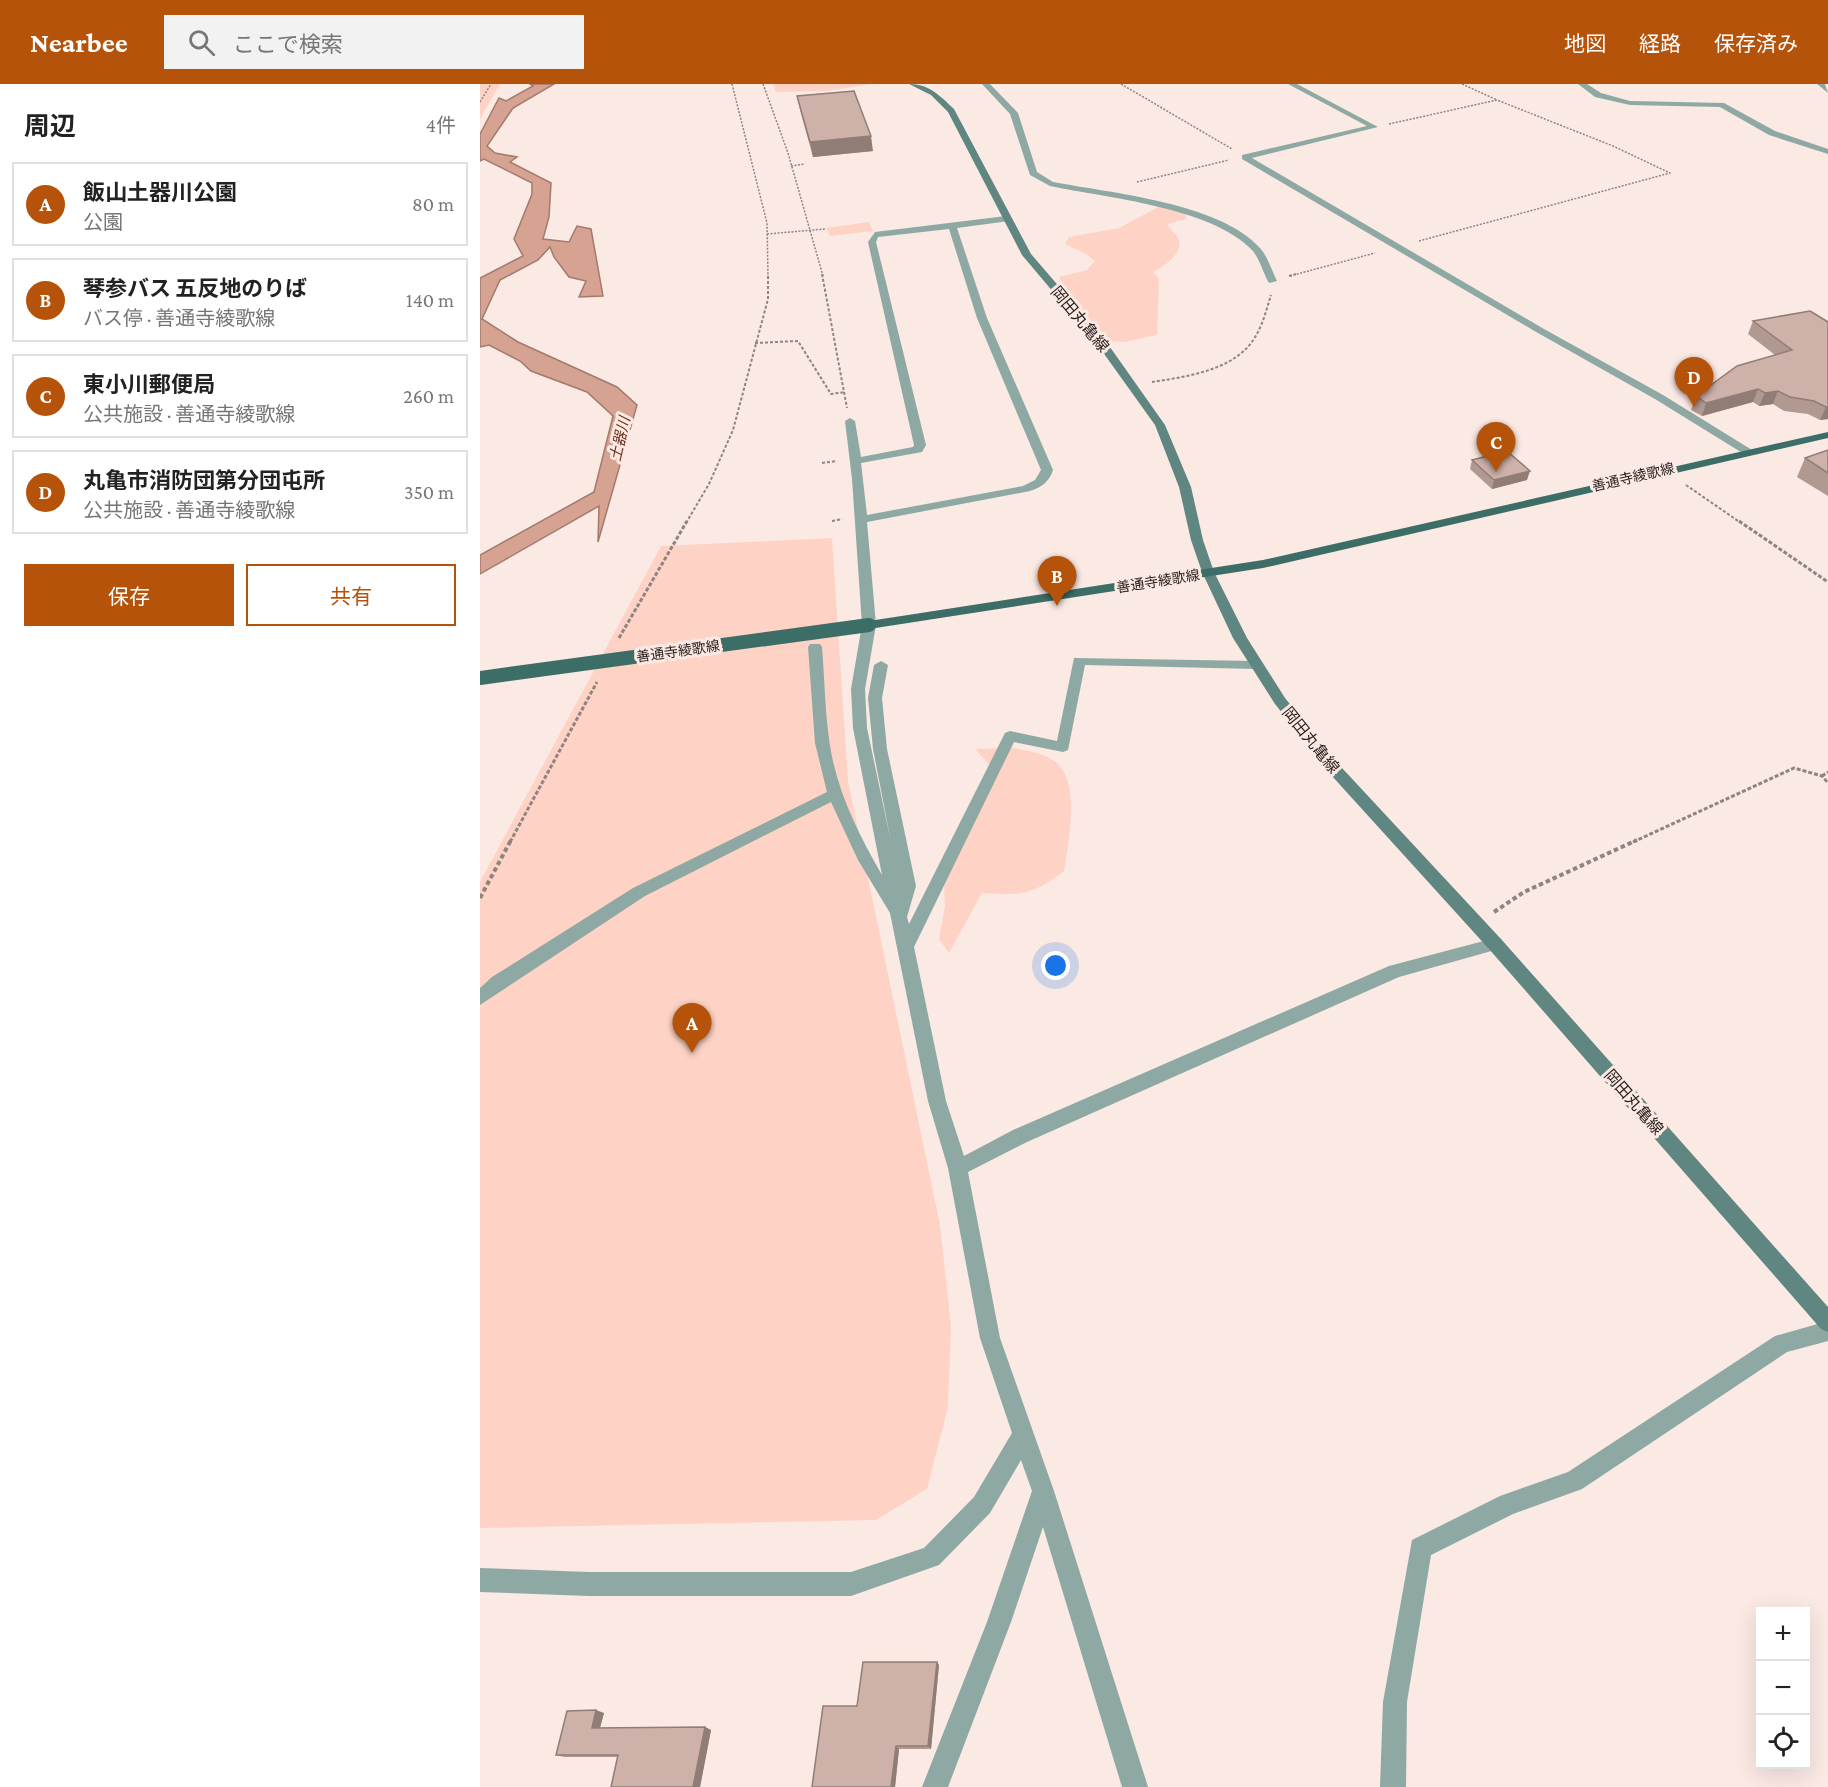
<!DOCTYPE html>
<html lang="ja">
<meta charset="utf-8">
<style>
body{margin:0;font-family:"Crimson Pro","Noto Sans JP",serif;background:#f2f2f2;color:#222}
.controls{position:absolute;right:18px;bottom:18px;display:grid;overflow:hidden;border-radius:0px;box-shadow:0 6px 24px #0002}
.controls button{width:54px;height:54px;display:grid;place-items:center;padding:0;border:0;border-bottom:2px solid #e0e0e0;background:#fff;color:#222;font:30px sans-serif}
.you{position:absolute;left:576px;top:882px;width:21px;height:21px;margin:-15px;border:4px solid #fff;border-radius:50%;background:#1a73e8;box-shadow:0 0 0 9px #1a73e833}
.badge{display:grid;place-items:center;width:39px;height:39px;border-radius:50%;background:#b45309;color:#fff;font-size:20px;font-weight:700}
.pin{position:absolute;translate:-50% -50px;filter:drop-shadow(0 2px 3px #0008)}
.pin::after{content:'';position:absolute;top:32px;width:21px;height:18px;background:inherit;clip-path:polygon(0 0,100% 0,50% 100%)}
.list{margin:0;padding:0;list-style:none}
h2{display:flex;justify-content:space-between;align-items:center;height:78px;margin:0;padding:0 24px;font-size:26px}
h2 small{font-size:20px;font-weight:400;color:#767676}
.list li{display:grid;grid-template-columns:39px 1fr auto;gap:18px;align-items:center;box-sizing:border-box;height:84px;margin:0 12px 12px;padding:0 12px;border:2px solid #e0e0e0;border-radius:0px}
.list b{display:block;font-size:22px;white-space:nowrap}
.list p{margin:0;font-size:20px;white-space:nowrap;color:#767676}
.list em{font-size:20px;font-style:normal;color:#767676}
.actions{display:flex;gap:12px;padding:18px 24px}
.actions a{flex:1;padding:14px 0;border:2px solid #b45309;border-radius:0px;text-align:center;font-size:21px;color:#b45309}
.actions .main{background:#b45309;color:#fff}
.icon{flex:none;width:33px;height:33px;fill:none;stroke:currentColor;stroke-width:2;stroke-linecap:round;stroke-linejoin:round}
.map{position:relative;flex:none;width:1348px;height:1703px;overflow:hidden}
header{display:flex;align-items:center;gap:36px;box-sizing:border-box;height:84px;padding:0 30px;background:#b45309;color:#fff}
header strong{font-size:28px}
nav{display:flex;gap:33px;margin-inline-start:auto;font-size:21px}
.search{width:420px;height:54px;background:#f2f2f2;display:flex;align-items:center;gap:15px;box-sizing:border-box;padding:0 21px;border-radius:0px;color:#767676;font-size:22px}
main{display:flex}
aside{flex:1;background:#fff}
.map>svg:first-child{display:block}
</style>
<header>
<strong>Nearbee</strong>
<div class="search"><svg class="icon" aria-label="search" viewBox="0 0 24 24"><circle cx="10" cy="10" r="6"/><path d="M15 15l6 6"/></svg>ここで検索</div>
<nav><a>地図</a><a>経路</a><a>保存済み</a></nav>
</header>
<main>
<aside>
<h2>周辺<small>4件</small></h2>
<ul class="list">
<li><span class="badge">A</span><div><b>飯山土器川公園</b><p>公園</p></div><em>80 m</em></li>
<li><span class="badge">B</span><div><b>琴参バス 五反地のりば</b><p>バス停 · 善通寺綾歌線</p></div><em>140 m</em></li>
<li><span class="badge">C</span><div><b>東小川郵便局</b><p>公共施設 · 善通寺綾歌線</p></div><em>260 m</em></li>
<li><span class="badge">D</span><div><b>丸亀市消防団第分団屯所</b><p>公共施設 · 善通寺綾歌線</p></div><em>350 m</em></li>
</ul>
<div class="actions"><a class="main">保存</a><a>共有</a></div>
</aside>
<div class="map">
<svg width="1348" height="1703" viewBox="0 0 1348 1703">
<rect width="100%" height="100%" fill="#fbe9e4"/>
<!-- green -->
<g fill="#fed3c6">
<polygon points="0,0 20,0 0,35"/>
<polygon points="293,0 391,0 348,7 296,8"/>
<path d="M682 121H692L705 127 706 135 687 140C690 145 697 151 699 156 703 170 683 183 673 188L679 194 677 251 644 258 628 257 585 206 579 193 607 186 615 177 606 170 585 160 589 153 639 144Z"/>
<polygon points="389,138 393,147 350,152 346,144"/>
<polygon points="352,454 368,697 460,1141 471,1242 468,1323 447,1405 396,1436 0,1444 0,798 181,462"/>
<path d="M533 664C547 667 565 669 577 679 601 700 588 759 584 787 553 811 540 812 502 809L469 869 459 855 465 822 464 803 470 774 515 687 495 665Z"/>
</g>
<!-- water -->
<polygon fill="#d6a292" stroke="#a27a6e" stroke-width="1.5" points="50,0 74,0 33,24 7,62 15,69 37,73 30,78 71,99 69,133 63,155 89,158 97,142 111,145 123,212 99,213 106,197 89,193 74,173 70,163 58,176 20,196 2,235 38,258 137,303 157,321 118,458 119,422 0,490 0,471 114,408 133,332 107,308 51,287 40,277 9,261 0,263 0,194 43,172 34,155 52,110 52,99 4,75 0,77 0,50 19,14 26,17 53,2"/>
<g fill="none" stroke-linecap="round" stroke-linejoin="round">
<!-- path-far3 -->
<g stroke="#91837f" stroke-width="1.5" stroke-dasharray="2 1.5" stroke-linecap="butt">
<polyline points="252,0 287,139 288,192"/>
<polyline points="283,0 308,69 343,192"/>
<polyline points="641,0 752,65"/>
<polyline points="0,18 11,0"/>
<polyline points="909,40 1017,16 982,0"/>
<polyline points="311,82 325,80"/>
<polyline points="657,98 749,76"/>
<polyline points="287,150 345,145"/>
<polyline points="939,157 1190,89 1133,62 1017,16"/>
<polyline points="810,192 895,169"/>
</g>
<!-- path-far2 -->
<g stroke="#91837f" stroke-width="2" stroke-dasharray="3 2" stroke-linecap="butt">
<polyline points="342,190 367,324"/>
<polyline points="809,192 816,190"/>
<polyline points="275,259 318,257 351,310 365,308"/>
<path d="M672 298C704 293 750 287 771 259 782 245 786 227 791 211"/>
<polyline points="342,379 357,377"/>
<polyline points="1206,401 1261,439"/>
<polyline points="352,437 362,435"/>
<polyline points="206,439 229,400 253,346 288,215 288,190"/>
</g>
<!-- path-far1 -->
<g stroke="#91837f" stroke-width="3" stroke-dasharray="4 2" stroke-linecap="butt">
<polyline points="1259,437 1348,498"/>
<polyline points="139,554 207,437"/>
<polyline points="1342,692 1348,688"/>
<polyline points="30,758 117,598"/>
<polyline points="1153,758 1314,684 1342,692 1348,699"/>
</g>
<!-- path -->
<g stroke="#91837f" stroke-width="4" stroke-dasharray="4.5 3" stroke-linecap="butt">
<polyline points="0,814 31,756"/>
<polyline points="1014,828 1044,808 1157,756"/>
</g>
<!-- minor -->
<g fill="#8ea8a4" fill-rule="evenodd">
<path d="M502 0H510L538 29 557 88 573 98C631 109 740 119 780 164 788 173 792 187 797 197L789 199C783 189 780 175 772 166 731 123 627 114 570 102L550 91 530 30Z"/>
<polygon points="808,0 817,0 898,43 772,74 1064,245 1183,311 1272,366 1272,370 1264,370 1175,315 1058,249 762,75 762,71 887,42"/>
<polygon points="1098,0 1107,0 1121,9 1150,17 1244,19 1295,47 1348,65 1348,70 1289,51 1240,23 1150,21 1115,13"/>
<polygon points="1337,0 1345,0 1348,9"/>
<path d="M526 132 529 133V137L477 144 507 234 573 386C569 398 562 403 550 407L387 438 396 541 385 605 387 644 411 758 393 665 388 614 394 581 401 577 408 581 402 614 407 665 436 802 427 833 429 840 525 649 530 647 577 657 594 574 776 577 783 581 776 585 605 581 588 666 583 668 534 658 434 863 466 1017 484 1072 533 1046 909 882 1015 854 1021 855 1023 860 1021 865 1015 866 919 893 547 1058 488 1088 520 1254 574 1407 668 1703H642L563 1443 531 1538 468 1703H442L507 1538 552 1407 541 1376 510 1429 459 1481 371 1512H109L0 1508V1484L109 1488H371L444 1464 494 1413 532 1349 500 1254 468 1084 448 1017 410 829 378 776 351 718 165 812 0 921V904L12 893 153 804 347 708 335 659 328 563 330 560H340L342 563C345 600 345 637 352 673 361 715 380 753 402 791L373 644 371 605 382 541 372 395 365 337 370 334 375 337 381 373 433 363 434 361 388 158 395 148ZM469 145 497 234 561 386 555 396 543 402 387 431 381 379 442 368 446 361 396 158 398 153Z"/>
<polygon points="1348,1237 1348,1257 1307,1268 1102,1405 1033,1430 951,1471 927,1618 926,1703 900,1703 903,1618 932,1456 1020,1412 1088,1388 1295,1252"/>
</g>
<!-- secondary -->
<path fill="#5f8680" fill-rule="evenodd" d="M429 0C450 0 460 12 474 25L551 170 625 256 685 341 711 403 723 456 734 488 767 554 805 614 862 684 1021 855 1348 1223V1248L1341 1245 1009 865 852 692 795 620 753 554 722 488 711 456 699 403 675 341 617 260 542 171 468 28 451 11Z"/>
<!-- primary -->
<polygon fill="#3c6e67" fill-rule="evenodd" points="1348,348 1348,354 783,484 389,545 382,541 389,537 783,476"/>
<!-- primary-bridge -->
<polyline stroke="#3c6e67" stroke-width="14" points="0,594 389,541"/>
</g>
<!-- wall -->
<g fill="#b19991">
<polygon points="317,12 393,67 333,73 320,26"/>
<polygon points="1330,227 1348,335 1340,336 1328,330 1304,327 1293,320 1279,322 1273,318 1222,332 1211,326 1216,312 1295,271 1268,250 1273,237"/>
<polygon points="1348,366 1348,412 1317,393 1325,374"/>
<polygon points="992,376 1047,396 1012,405 990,385"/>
<polygon points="459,1581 451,1665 419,1665 415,1703 377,1622"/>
<polygon points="124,1629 120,1644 225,1643 231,1646 220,1703 131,1703 138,1673 84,1673 76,1671"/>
</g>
<!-- shaded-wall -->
<g fill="#907d76">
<polygon points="391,52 393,67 333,73 330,58"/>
<polygon points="1278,305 1273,318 1222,332 1226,319"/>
<polygon points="1298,307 1293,320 1279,322 1285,309"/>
<polygon points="1346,323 1348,323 1348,335 1340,336"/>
<polygon points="1050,387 1047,396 1012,405 1014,396"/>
<polygon points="457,1578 459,1581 451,1665 448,1662"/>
<polygon points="116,1626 124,1629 119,1647 112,1644"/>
<polygon points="225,1643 231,1646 220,1703 213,1703"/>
<polygon points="416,1662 419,1665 415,1703 411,1703"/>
</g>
<!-- building -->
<g fill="#ceb2a9" stroke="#907d76" stroke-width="1.5">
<polygon points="374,7 391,52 330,58 317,12"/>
<polygon points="1330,227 1348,238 1348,323 1346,323 1334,317 1310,313 1298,307 1285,309 1278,305 1226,319 1216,312 1257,282 1312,266 1273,237"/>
<polygon points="1348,366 1348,389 1325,374"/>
<polygon points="1027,367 1050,387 1014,396 992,376"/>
<polygon points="383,1578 457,1578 448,1662 416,1662 411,1703 332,1703 343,1622 377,1622"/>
<polygon points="116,1626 112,1644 225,1643 213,1703 131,1703 138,1671 76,1671 87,1627"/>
</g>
<g text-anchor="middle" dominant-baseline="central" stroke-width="6" stroke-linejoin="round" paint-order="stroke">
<!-- far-street labels -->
<g font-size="14" fill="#281e1a" stroke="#fbe9e4">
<text transform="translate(1153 393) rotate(-13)">善通寺綾歌線</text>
<text transform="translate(678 497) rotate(-9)">善通寺綾歌線</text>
<text transform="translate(198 567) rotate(-8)">善通寺綾歌線</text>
</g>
<!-- far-water labels -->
<g font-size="15" font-style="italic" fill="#6c2d19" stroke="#fbe9e4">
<text transform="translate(140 355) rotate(-77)">土器川</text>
</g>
<!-- street labels -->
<g font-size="16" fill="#281e1a" stroke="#fbe9e4">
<text transform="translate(600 235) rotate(50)">岡田丸亀線</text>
<text transform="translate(831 656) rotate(51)">岡田丸亀線</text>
<text transform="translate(1154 1018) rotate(49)">岡田丸亀線</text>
</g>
</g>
</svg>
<div class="controls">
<button>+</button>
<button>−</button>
<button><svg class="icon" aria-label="locate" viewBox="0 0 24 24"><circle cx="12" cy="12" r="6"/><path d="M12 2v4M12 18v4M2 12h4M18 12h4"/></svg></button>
</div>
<div class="you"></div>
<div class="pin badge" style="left:212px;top:969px">A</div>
<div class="pin badge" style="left:577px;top:522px">B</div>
<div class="pin badge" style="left:1016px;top:388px">C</div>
<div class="pin badge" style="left:1214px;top:323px">D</div>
</div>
</main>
